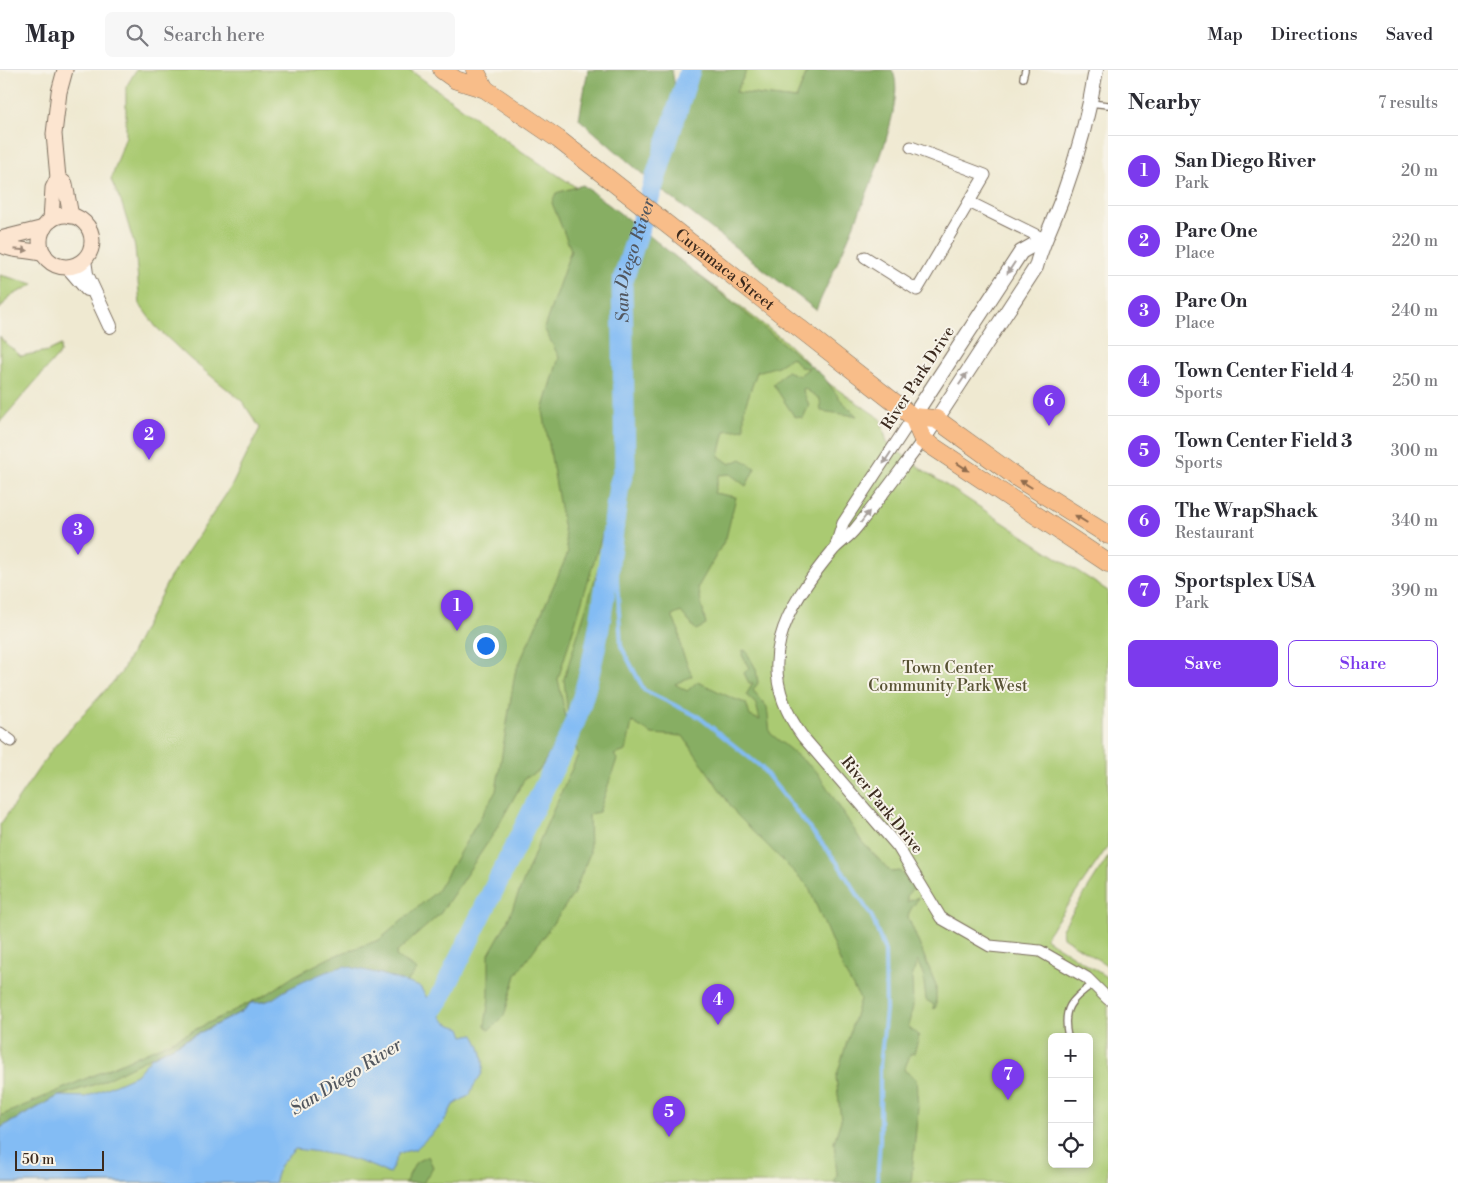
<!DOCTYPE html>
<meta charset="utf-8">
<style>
body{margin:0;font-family:"Libre Bodoni",serif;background:#f7f7f7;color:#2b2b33}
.controls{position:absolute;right:15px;bottom:15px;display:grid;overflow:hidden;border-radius:8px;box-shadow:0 2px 8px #0003}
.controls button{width:45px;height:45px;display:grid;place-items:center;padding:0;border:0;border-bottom:1px solid #e1e1e2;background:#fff;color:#2b2b33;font:25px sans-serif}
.scale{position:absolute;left:15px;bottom:12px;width:89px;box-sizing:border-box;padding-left:5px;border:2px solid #3b2a1e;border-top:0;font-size:14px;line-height:18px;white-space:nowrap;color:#3b2a1e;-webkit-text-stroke:4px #f7f3e8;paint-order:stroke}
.you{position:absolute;left:485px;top:575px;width:18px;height:18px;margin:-12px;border:4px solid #fff;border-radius:50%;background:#1a73e8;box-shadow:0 0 0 8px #1a73e833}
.badge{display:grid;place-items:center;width:32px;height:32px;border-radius:50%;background:#7c3aed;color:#fff;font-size:16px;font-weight:700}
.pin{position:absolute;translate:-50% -41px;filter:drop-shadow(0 1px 2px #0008)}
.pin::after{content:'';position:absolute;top:26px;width:18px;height:15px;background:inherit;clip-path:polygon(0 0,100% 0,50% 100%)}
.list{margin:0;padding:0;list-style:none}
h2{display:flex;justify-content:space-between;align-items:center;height:65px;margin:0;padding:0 20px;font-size:21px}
h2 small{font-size:16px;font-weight:400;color:#7c7c81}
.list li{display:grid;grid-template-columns:32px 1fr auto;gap:15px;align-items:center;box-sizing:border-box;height:70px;padding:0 20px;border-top:1px solid #e1e1e2}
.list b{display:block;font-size:19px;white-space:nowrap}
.list p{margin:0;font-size:16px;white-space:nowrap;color:#7c7c81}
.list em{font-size:16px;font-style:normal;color:#7c7c81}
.actions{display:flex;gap:10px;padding:15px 20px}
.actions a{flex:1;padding:11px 0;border:1px solid #7c3aed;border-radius:8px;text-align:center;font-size:18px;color:#7c3aed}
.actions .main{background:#7c3aed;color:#fff}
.icon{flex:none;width:28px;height:28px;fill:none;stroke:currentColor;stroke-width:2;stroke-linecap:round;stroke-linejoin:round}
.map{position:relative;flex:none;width:1108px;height:1113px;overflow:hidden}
header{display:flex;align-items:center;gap:30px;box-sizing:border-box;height:70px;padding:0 25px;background:#fff;border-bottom:1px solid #e1e1e2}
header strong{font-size:24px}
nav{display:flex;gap:28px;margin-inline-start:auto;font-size:18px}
.search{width:350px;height:45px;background:#f7f7f7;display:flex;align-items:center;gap:12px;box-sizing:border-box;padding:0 18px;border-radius:8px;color:#7c7c81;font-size:19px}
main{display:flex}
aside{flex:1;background:#fff}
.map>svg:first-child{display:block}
</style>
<header>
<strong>Map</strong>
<div class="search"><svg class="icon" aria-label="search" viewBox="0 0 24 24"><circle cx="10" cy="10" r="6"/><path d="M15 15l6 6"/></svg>Search here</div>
<nav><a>Map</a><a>Directions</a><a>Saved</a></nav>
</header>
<main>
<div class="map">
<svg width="1108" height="1113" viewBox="0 0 1108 1113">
<rect width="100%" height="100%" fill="#f7f3e8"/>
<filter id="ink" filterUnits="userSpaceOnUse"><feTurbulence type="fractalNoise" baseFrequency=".02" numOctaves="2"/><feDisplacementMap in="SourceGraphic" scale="10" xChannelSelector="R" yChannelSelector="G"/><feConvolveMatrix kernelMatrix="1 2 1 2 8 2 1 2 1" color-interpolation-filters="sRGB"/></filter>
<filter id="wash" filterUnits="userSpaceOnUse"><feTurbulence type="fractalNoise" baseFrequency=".0096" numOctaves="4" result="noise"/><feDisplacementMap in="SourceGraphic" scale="20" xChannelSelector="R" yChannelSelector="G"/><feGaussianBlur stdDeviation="1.12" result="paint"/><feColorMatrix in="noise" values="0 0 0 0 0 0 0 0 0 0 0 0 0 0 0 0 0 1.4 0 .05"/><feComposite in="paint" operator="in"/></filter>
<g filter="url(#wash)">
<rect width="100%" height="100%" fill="#efe9d1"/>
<!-- green -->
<g fill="#aaca72" stroke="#727a48" fill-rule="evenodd">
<path d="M136 0H410L518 79 617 144 673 185 786 272 831 315 881 349 887 373 923 400 1108 521V776L1045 868 1108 908V1113H0V755L53 678 121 603 169 509 231 417 260 358 242 331 190 289 156 257 140 235 135 177 122 134 111 110 126 66V17ZM1052 967H1089V1094H1052Z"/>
<polygon points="747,0 808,0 796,29 735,22"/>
<polygon points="0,205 34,214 9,227 0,239"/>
<polygon points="0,266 3,271 21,286 48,281 61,275 60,283 0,352"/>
<polygon points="1108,787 1108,896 1063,867 1062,859"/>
</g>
<!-- forest -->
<g fill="#87ae64" stroke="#616c41">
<polygon points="588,0 672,0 675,17 647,108 579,49"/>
<path d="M697 0H747L736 22 796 29 808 0H892C914 37 834 198 816 240L659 118Z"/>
<path d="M583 115 638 157 620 213 623 397 558 609 567 654 539 701 525 708 494 763 440 844 397 882 396 886 417 900 406 913 381 904 287 919C276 930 266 933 251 933L241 942 99 1013 59 1026 0 1058V1046L172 971 269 923 294 906 331 887 379 870 437 821 496 721 515 603 568 483 543 341 559 287 544 258 571 180 552 133 556 123Z"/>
<path d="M646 163 823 306 840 329 857 346 821 341 820 329 804 318 803 321 809 335 803 348 794 346 773 314 787 301 799 306 809 298 800 297 792 287 778 296 757 302 744 339V359L725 361 719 386 730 394 741 389 755 398 746 416 730 404 719 405 714 423 736 427 726 468 698 517 706 555 696 560 681 542 672 546 679 561 681 579 692 606 675 614 687 621 697 612C714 618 728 628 746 633L750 646 760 650 756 634 746 625 753 613H749L744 603 749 598 742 585 743 580 746 581 756 599 758 613 753 620 767 637 770 663 817 702 862 772 891 802 900 801 913 818 907 825V832L918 827C917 834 909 838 908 847L936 915V937L934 939 933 934 926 930 923 904 917 891 912 908 913 936 908 957 919 966 914 984 911 983 904 1000 916 1009 918 1037 911 1113H834L837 1105 834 1072 841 1050 836 1008 860 929 845 903 808 816 737 745 683 666 652 664 632 652 626 681 614 685 617 689 599 742 589 744 590 783 573 825 516 905 504 946 490 960 485 956 489 928V884L507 852 542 765 578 685 568 649 564 609 630 396 627 213Z"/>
<polygon points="428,1086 433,1097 423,1113 405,1113 416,1092"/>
</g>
<!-- water -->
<path fill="#83bcf4" stroke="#5f7389" d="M345 896 381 904 420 917 431 934 439 940C442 953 448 954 461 958L464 966 473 964C480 973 487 994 481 1005 476 1013 473 1015 470 1025L453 1035 444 1052 416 1079 399 1083 389 1104C358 1088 330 1083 295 1079L280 1095 274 1113H0V1058L59 1026 86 1027 136 1005 152 987 241 942 251 933C276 932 272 927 290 918 309 909 325 901 345 896Z"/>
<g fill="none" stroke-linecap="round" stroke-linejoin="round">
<!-- stream -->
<polyline stroke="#83bcf4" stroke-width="4" points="619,416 617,509 621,576 644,620 699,647 761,697 836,791 872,847 885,881 886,940 880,996 880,1071 877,1113"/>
<!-- river -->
<path stroke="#83bcf4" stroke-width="21" id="s1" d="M415 959 439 930 569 667C601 588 607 500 619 416L625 397 622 213 690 0"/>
</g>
</g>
<g filter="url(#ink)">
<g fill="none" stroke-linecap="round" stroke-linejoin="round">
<defs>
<g id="service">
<polyline points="1023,8 1025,0"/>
<polyline points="1090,33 1108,35"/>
<path d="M1068 967C1062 939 1070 930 1093 914"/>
</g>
<g id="minor">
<polyline points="911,77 985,105 969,132"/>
<polyline points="865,187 917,220 969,132 1044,169"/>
<path d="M923 370C901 399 879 430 856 458 850 466 841 472 834 479 784 539 751 596 803 667L898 777 941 848 990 876 1040 881 1087 908 1108 929"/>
<polyline points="836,475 843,453 913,347"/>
<polyline points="0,663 11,671"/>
</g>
<g id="tertiary">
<polyline points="84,190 86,204 110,256"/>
<polyline points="68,197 87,219"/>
<polyline points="913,347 1021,182 1044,169"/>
<path d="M923 370 1036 197C1043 170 1054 151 1063 126 1078 85 1089 43 1096 0"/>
</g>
<g id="secondary">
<polyline points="58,108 65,114 71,146"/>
<circle cx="66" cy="171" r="26"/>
<polyline points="51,150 53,118 58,108 54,64 59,22 65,0"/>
<polyline points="0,169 44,158"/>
<path d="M0 174C13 182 29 179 44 184"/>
</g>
<g id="primary">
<path id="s2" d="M442 0 456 10 485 19 558 69 913 347 923 370 1108 493"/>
<polyline points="475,0 485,19"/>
<polyline points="913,347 936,349 1019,409 1108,465"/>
</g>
</defs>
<!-- service casing -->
<use href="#service" stroke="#7a6d5d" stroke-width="8"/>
<!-- minor casing -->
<use href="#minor" stroke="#7a6d5d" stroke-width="13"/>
<!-- tertiary casing -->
<use href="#tertiary" stroke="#7a6d5d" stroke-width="16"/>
<!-- secondary casing -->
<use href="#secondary" stroke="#7a6d5d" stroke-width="17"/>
<!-- primary casing -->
<use href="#primary" stroke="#7a6d5d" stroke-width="19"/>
<!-- service -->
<use href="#service" stroke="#fff" stroke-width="5.5"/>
<!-- minor -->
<use href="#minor" stroke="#fff" stroke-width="11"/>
<!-- tertiary -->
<use href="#tertiary" stroke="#fff" stroke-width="14"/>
<!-- secondary -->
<use href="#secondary" stroke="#fce5d0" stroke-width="15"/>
<!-- primary -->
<use href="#primary" stroke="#f8bd89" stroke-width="18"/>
</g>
<!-- one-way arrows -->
<defs><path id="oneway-solid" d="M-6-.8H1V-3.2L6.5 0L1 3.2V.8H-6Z" transform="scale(1.25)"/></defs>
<use fill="#9c8877" href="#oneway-solid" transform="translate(21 180) rotate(5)"/>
<g fill="#a79f9a">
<use href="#oneway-solid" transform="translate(1011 198) rotate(123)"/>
<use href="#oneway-solid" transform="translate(963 309) rotate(-56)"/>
<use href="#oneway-solid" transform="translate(887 388) rotate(123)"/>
<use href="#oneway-solid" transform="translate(865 447) rotate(-53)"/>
</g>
<g fill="#906c4e">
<use href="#oneway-solid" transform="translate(963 397) rotate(34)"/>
<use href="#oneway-solid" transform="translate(1026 414) rotate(-148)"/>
<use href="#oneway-solid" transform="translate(1081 449) rotate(-148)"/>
</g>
</g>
<g text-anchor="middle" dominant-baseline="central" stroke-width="4" stroke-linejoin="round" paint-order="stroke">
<!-- street labels -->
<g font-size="16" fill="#3b2a1e" stroke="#f7f3e8">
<text stroke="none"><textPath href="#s2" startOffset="348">Cuyamaca Street</textPath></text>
<text transform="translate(918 308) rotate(-57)">River Park Drive</text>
<text transform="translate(882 735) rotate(51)">River Park Drive</text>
</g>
<!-- park labels -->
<g font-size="16" fill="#575233" stroke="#f7f3e8">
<text x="948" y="598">Town Center<tspan x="948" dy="18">Community Park West</tspan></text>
</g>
<!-- water labels -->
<g font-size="18" font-style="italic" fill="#51565e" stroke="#f7f3e8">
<text stroke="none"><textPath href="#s1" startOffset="816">San Diego River</textPath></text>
<text transform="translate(346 1007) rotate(-32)">San Diego River</text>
</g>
</g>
</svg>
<div class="controls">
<button>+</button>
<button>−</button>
<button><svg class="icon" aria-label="locate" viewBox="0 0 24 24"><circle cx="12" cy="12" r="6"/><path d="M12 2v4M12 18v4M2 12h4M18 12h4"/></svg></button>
</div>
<div class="scale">50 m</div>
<div class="you"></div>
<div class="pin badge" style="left:457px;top:561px">1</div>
<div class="pin badge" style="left:149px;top:390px">2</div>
<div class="pin badge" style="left:78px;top:485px">3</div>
<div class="pin badge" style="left:718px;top:955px">4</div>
<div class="pin badge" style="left:669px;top:1067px">5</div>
<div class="pin badge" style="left:1049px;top:356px">6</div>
<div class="pin badge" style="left:1008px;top:1030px">7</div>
</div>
<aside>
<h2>Nearby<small>7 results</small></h2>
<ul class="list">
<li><span class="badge">1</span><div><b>San Diego River</b><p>Park</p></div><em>20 m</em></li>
<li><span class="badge">2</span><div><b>Parc One</b><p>Place</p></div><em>220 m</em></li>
<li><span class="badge">3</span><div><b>Parc On</b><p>Place</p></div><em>240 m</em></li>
<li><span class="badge">4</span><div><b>Town Center Field 4</b><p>Sports</p></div><em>250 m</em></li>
<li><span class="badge">5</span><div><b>Town Center Field 3</b><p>Sports</p></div><em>300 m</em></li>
<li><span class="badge">6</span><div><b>The WrapShack</b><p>Restaurant</p></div><em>340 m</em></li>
<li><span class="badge">7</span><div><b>Sportsplex USA</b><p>Park</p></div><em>390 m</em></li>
</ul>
<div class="actions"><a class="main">Save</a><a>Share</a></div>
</aside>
</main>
